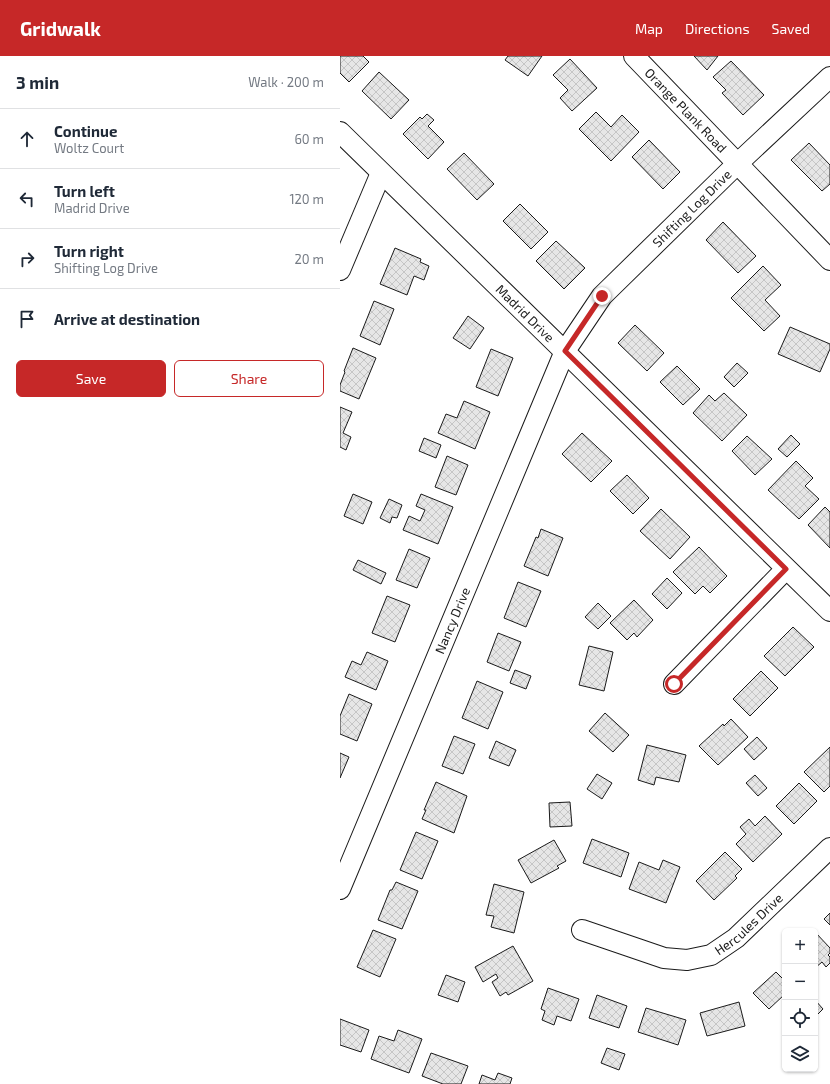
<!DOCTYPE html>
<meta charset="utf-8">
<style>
body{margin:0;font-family:"Exo 2",sans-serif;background:#f6f6f7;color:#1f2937}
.controls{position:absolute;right:12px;bottom:12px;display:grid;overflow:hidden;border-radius:6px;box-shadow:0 1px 3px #0004}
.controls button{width:36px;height:36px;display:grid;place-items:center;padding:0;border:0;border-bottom:1px solid #e0e1e3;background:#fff;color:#1f2937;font:20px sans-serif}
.stop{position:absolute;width:12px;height:12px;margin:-9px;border:3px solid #c62828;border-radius:50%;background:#fff}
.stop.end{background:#c62828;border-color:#fff;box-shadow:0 1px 4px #0008}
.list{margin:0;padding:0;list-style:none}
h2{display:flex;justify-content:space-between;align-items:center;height:52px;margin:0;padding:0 16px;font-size:17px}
h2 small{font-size:13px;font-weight:400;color:#747a83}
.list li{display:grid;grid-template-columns:26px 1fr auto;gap:12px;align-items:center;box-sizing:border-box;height:60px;padding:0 16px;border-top:1px solid #e0e1e3}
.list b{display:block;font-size:15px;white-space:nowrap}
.list p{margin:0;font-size:13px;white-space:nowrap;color:#747a83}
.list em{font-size:13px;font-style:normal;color:#747a83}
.actions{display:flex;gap:8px;padding:12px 16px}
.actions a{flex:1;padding:9px 0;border:1px solid #c62828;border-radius:6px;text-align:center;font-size:14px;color:#c62828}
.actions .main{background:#c62828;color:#fff}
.icon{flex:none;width:22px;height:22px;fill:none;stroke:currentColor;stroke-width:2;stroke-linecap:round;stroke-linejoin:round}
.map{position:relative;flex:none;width:490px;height:1028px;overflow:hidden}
header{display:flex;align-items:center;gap:24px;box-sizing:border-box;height:56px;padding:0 20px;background:#c62828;color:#fff}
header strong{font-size:19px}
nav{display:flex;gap:22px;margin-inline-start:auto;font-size:14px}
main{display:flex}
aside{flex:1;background:#fff}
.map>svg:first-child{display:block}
</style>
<header>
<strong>Gridwalk</strong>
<nav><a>Map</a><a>Directions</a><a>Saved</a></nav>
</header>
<main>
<aside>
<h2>3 min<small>Walk · 200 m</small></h2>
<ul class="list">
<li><svg class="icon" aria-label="ahead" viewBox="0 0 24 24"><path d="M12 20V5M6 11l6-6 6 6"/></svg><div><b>Continue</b><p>Woltz Court</p></div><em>60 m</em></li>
<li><svg class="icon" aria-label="left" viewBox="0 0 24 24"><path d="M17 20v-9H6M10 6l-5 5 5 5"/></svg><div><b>Turn left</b><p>Madrid Drive</p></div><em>120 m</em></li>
<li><svg class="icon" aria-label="right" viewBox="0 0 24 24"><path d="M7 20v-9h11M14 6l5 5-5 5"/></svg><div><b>Turn right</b><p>Shifting Log Drive</p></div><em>20 m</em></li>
<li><svg class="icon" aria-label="arrive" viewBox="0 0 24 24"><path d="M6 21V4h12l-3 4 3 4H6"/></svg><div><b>Arrive at destination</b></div></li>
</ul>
<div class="actions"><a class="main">Save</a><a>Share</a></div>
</aside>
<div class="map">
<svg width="490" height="1028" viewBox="0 0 490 1028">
<defs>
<pattern id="building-cross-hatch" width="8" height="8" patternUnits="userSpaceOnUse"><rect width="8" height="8" fill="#e6e6e6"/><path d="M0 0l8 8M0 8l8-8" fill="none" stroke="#c5c5c5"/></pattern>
</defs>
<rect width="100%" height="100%" fill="#fff"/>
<!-- building -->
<g fill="url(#building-cross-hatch)" stroke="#1a1a1a">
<polygon points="0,0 23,0 29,6 9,26 0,17"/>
<polygon points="168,0 202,0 188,20 165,4"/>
<polygon points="354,0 378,0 367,14"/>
<polygon points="230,3 257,32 232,55 220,42 228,34 213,19"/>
<polygon points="391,5 424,39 403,59 382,37 386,34 373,21"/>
<polygon points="39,16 69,44 51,63 22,35"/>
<polygon points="256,56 271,71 282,59 299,76 271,105 239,73"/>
<polygon points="87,58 94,64 88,70 104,86 88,103 63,78 80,61 82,63"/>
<polygon points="309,84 340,116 323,133 292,101"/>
<polygon points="469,87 490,109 490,128 482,135 451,104"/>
<polygon points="124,97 154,128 137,144 107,113"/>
<polygon points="180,148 208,176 191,193 163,165"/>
<polygon points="383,166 416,200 398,217 366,184"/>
<polygon points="216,185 245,212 224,233 196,205"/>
<polygon points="55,192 81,203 80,206 89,210 84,224 74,220 67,239 40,228"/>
<polygon points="423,210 441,229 425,244 440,260 424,275 391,242"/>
<polygon points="34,245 54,253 40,289 20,280"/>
<polygon points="128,260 144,272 130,293 113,282"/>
<polygon points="295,269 324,297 307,315 278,287"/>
<polygon points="450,271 490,288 490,293 480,316 438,298"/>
<polygon points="13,292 36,302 19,343 0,335 0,329 5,316 4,315"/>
<polygon points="151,293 173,302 158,340 136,331"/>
<polygon points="397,307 408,317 394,331 384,321"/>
<polygon points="337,310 360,333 343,349 320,326"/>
<polygon points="384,337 407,359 382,385 353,357 369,339 375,345"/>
<polygon points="124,345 150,356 135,393 98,377 106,358 117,362"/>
<polygon points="0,351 12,356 3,377 11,381 6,394 0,391"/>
<polygon points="242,377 272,405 251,426 222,398"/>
<polygon points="451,379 460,388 447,401 438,393"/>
<polygon points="407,380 432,403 415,419 392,395"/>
<polygon points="84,382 101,389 96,402 79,395"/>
<polygon points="107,400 128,409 116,439 95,431"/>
<polygon points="456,405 473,422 465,430 479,443 459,463 428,434"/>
<polygon points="287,419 309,442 293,458 270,435"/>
<polygon points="13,438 32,446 23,468 4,460"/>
<polygon points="81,438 113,451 98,488 63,474 69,460 80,465 85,454 76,450"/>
<polygon points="49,443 62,449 57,462 52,461 50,467 40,462"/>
<polygon points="485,451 490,456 490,492 468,469"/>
<polygon points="321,453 350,481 330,503 300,475"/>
<polygon points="201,473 223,482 208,520 184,510 196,481 198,482"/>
<polygon points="359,491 387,520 370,537 363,530 355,538 333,516"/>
<polygon points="69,493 90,502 77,532 56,524"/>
<polygon points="18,504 46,517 41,528 13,514"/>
<polygon points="327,522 342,537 327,553 312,538"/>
<polygon points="178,526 201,535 186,571 164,562"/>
<polygon points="47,540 70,549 55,586 32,577"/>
<polygon points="294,544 313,564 297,581 294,577 287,584 270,567"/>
<polygon points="258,547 271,560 258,573 245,561"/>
<polygon points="453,571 474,591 445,620 424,600"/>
<polygon points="158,577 181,586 169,615 147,606"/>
<polygon points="249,590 273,596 264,635 239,629"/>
<polygon points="27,596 48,605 36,634 5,621 12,605 21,609"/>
<polygon points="175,614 191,620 186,633 170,627"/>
<polygon points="421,615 438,632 410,660 393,643"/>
<polygon points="137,625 163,636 148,673 122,662"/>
<polygon points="9,638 32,648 17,685 0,678 0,660"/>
<polygon points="265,657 289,679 273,696 249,675"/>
<polygon points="391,663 408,681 378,709 359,690 383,668 384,670"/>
<polygon points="114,680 135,688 123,718 102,710"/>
<polygon points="417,681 427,692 414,704 404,693"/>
<polygon points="156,685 176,694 169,710 149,702"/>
<polygon points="307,689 346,699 339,726 316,721 314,729 298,724"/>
<polygon points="490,691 490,730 484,736 464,716"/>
<polygon points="0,697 9,701 0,722"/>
<polygon points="257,718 272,727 262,743 247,733"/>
<polygon points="415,719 427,732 418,740 406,727"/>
<polygon points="96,726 127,740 114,777 82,763 86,754 84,754"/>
<polygon points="459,727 477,745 454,768 436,750"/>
<polygon points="230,746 232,770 210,771 209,747"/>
<polygon points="425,760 442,778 413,806 396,788 406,778 400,771 409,763 415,770"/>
<polygon points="76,776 98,785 82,823 60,814"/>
<polygon points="252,783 289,797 281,821 243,807"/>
<polygon points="214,784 226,805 217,810 219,812 191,827 178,804"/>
<polygon points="385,796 402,813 395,820 397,822 374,844 356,825"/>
<polygon points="323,804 340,811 326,847 289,833 299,806 319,814"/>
<polygon points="56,826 78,835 62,873 38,864 50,834 52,834"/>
<polygon points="154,828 184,836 174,877 151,871 154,860 146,859"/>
<polygon points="490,857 490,869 484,863"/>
<polygon points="33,874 56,883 40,921 17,911"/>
<polygon points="475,876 490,892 490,897 488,899 490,901 490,907 486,911 482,906 475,912"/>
<polygon points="173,890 193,925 168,939 166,936 160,940 152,926 158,922 156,918 143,926 135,911"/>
<polygon points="436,916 445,925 445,938 429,953 413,937"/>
<polygon points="106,919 125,926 118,946 98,939"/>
<polygon points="208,932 239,943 231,965 217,960 214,969 202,964 205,955 201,953"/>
<polygon points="257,939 287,950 279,972 249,962"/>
<polygon points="475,944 483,953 475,961"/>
<polygon points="399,946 405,970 367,980 360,957"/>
<polygon points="306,952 346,964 338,989 298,976"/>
<polygon points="0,963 29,974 21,996 0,989"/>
<polygon points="58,974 82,983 69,1017 31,1003 39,980 54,985"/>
<polygon points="267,992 285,998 279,1014 261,1007"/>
<polygon points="91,997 128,1010 121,1028 103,1028 82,1020"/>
<polygon points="158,1017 172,1022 170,1028 139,1028 142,1019 155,1024"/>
</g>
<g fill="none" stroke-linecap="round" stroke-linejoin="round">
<defs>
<g id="minor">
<path id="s1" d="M294 0 490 204"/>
<path id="s2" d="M0 76 490 555"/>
<polyline points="0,214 41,117"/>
<polyline points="334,628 446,513"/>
<path id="s3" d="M0 833 225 295 262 240 397 108 490 21"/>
<path id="s4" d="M242 874 324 902 347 904 371 899 396 882 490 792"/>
</g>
</defs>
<!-- minor casing -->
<use href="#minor" stroke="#1a1a1a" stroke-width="22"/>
<!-- minor -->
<use href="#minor" stroke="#fff" stroke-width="20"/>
</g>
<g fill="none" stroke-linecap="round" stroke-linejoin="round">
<!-- route -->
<polyline stroke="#c62828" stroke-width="5" points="262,240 225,295 446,513 334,628"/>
</g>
<g text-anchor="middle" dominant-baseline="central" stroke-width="3" stroke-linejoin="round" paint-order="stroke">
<!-- street labels -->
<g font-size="13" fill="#1a1a1a" stroke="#fff">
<text stroke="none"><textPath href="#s1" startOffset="75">Orange Plank Road</textPath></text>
<text stroke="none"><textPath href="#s3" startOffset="775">Shifting Log Drive</textPath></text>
<text stroke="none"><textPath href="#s2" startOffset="259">Madrid Drive</textPath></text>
<text stroke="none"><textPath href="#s3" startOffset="291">Nancy Drive</textPath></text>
<text stroke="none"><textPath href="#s4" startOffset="183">Hercules Drive</textPath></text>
</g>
</g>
</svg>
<div class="controls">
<button>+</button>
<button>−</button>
<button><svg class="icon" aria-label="locate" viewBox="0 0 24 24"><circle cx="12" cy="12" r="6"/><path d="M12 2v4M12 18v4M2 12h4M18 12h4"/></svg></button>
<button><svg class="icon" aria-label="layers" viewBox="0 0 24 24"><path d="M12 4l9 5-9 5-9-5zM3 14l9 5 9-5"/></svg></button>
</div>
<div class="stop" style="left:334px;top:628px"></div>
<div class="stop end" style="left:262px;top:240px"></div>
</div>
</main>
